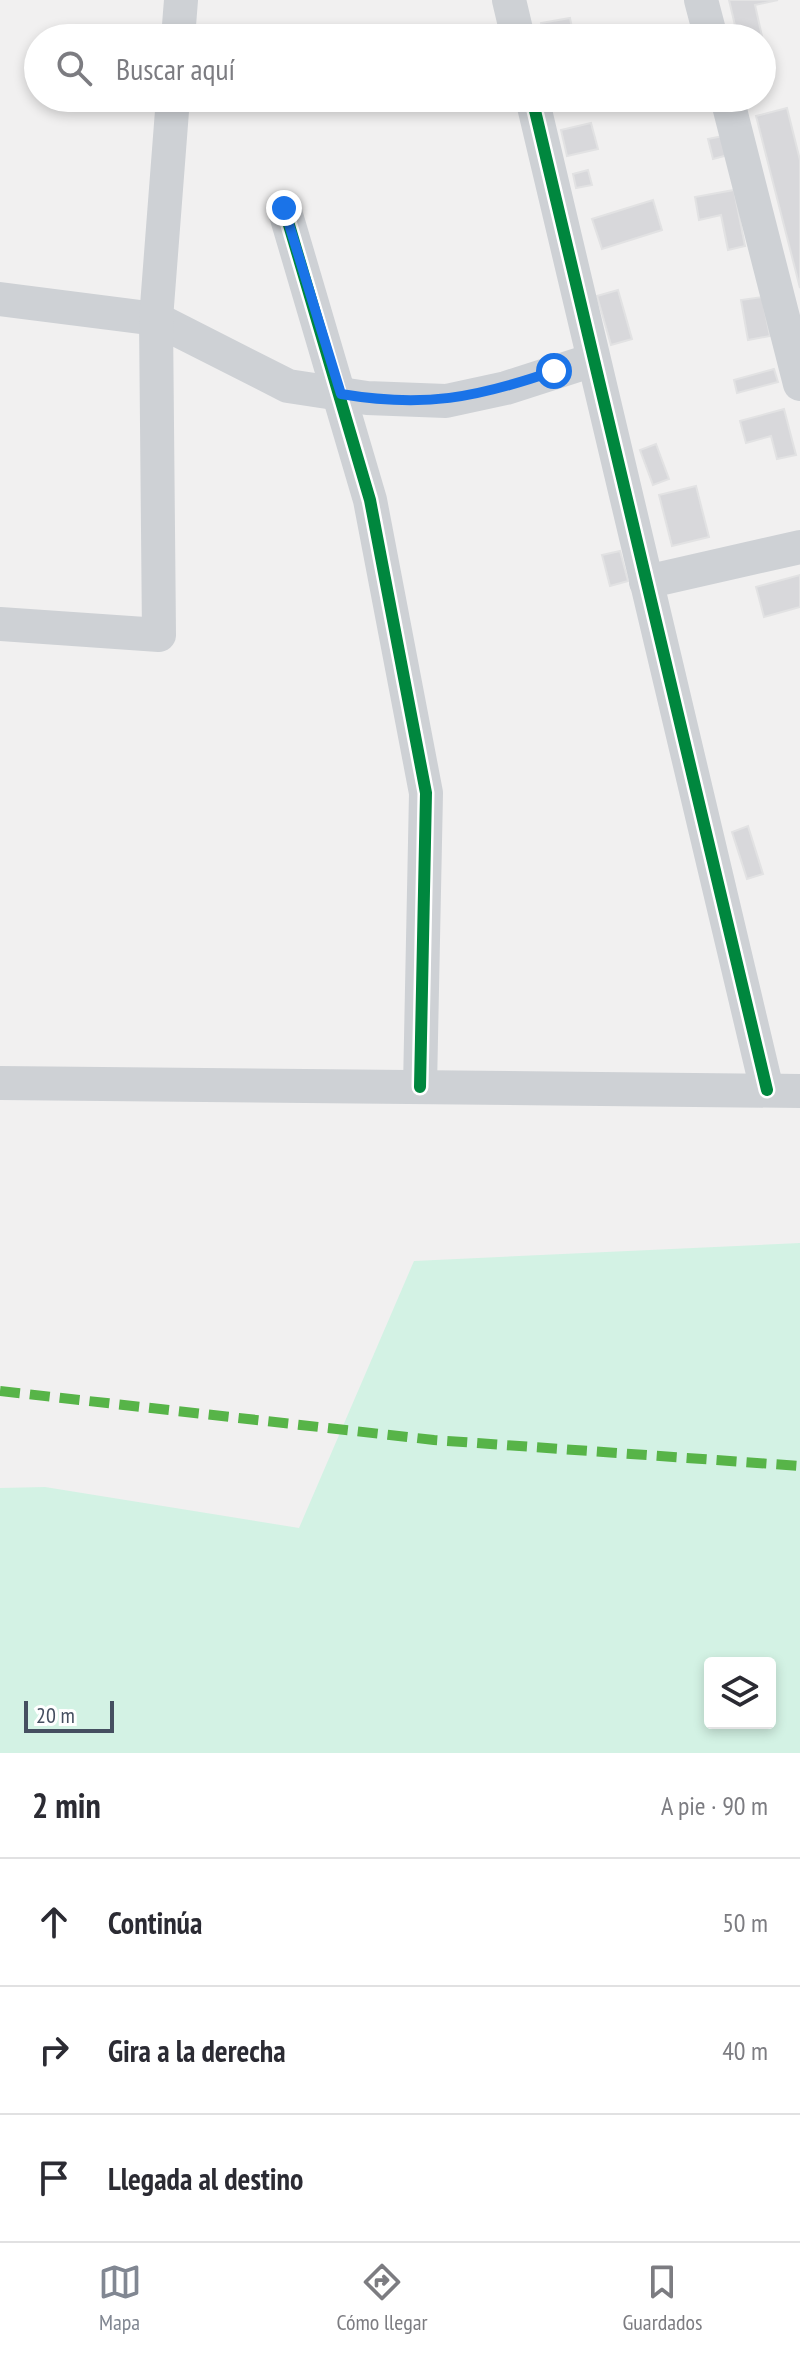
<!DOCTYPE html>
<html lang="es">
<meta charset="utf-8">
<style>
body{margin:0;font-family:"PT Sans Narrow",sans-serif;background:#f7f7f7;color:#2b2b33}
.controls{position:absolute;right:24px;bottom:24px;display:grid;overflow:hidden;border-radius:8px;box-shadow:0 4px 12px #0003}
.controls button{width:72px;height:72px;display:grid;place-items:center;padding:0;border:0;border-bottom:2px solid #e1e1e2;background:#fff;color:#2b2b33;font:40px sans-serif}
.scale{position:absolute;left:24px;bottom:20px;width:90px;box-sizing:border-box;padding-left:8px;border:4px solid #454f60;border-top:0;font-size:22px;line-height:28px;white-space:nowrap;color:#454f60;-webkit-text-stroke:6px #fff;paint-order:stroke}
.stop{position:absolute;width:24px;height:24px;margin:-18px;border:6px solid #1a73e8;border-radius:50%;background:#fff}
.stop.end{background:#1a73e8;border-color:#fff;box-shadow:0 2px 8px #0008}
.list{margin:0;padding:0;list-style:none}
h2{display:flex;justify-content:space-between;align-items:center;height:104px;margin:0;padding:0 32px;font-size:34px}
h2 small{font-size:26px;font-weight:400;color:#7c7c81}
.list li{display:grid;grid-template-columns:52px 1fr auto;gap:24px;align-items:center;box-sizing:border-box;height:128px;padding:0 32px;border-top:2px solid #e1e1e2}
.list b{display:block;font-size:30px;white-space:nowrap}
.list em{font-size:26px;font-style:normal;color:#7c7c81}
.icon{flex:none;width:44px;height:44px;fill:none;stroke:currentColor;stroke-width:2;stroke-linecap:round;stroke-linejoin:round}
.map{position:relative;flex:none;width:800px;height:1753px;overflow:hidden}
.search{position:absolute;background:#fff;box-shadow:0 4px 12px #0003;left:24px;right:24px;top:24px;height:88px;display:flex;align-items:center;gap:20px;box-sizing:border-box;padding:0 28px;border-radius:44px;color:#7c7c81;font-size:30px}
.sheet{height:488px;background:#fff}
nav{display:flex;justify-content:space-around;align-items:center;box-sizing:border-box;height:112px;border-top:2px solid #e1e1e2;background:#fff;font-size:22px;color:#7c7c81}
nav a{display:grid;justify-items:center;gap:4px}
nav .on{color:#818792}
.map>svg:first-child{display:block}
</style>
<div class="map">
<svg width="800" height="1753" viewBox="0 0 800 1753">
<rect width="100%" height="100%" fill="#f1f0f0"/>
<!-- green -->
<path fill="#d3f2e4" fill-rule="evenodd" d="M800 1243V1753H0V1488L45 1487 299 1528 414 1261ZM710 1663H770V1723H710Z"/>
<!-- building -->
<g fill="#d8d8db" stroke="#e2e2e3" stroke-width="2">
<polygon points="729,0 778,0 755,5 770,72 762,74 762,38 738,38"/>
<polygon points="570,18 574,38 544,38 541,23"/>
<polygon points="787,108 800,160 800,288 756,116"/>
<polygon points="591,123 598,149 567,156 561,130"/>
<polygon points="723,136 728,155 713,159 708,139"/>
<polygon points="588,170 592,185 576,188 573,174"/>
<polygon points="734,190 745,246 728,250 721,215 699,220 695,197"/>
<polygon points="653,200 662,230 602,249 592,219"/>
<polygon points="618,290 632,339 611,345 597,296"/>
<polygon points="762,297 770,336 748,340 741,300"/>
<polygon points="774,369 778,382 737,393 734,380"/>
<polygon points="784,409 796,455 777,459 771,436 746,443 740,421"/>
<polygon points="656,444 669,479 653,485 640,450"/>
<polygon points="696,486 709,537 672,546 659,495"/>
<polygon points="620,551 628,581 610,586 602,555"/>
<polygon points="800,575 800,607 764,617 756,587"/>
<polygon points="748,826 763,874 747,879 732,832"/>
</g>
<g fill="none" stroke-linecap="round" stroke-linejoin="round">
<!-- minor -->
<g stroke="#ced1d5" stroke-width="34">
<polyline points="509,0 518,38"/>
<polyline points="701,0 711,38"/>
<polyline points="178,38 181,0"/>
<polyline points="532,98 767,1090"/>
<polyline points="727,98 800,384"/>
<polyline points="284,208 370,500 426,793 420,1087"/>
<polyline points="0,299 156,319 288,386 367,398 446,401 506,388 593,360"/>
<polyline points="646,582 800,547"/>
<polyline points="0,624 159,635 156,319 173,98"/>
<polyline points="0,1083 800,1091"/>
</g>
<!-- quiet -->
<polyline stroke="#57b448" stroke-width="10" stroke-dasharray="20 10" stroke-linecap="butt" points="0,1391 434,1440 800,1466"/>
<defs>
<g id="cycleway">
<polyline points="532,98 767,1090"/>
<polyline points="284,208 370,500 426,793 420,1087"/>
</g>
</defs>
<!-- cycleway casing -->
<use href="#cycleway" stroke="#fff" stroke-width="17"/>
<!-- cycleway -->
<use href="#cycleway" stroke="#00873e" stroke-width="12"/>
</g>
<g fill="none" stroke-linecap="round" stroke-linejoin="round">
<!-- route -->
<path stroke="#1a73e8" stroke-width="10" d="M284 208 341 394C424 408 476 398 554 371"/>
</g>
</svg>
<div class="controls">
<button><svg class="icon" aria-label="layers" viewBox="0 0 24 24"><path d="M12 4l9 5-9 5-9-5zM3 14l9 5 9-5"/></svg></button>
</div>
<div class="scale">20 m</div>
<div class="stop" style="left:554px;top:371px"></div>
<div class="stop end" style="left:284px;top:208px"></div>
<div class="search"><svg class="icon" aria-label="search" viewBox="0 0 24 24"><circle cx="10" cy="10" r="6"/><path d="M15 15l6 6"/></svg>Buscar aquí</div>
</div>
<section class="sheet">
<h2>2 min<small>A pie · 90 m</small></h2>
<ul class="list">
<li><svg class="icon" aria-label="ahead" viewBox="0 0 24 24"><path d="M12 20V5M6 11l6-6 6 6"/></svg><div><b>Continúa</b></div><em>50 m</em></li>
<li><svg class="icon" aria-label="right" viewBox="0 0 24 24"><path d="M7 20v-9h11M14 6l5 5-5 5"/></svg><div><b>Gira a la derecha</b></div><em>40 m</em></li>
<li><svg class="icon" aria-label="arrive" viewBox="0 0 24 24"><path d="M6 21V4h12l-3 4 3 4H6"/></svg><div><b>Llegada al destino</b></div></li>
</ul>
</section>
<nav>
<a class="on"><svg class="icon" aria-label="map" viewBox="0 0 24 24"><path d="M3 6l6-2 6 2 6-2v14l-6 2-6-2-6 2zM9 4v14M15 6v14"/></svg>Mapa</a>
<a><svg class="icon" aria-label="directions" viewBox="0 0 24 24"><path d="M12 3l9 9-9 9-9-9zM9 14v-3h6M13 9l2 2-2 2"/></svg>Cómo llegar</a>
<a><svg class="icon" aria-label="saved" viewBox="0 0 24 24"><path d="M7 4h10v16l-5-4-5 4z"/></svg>Guardados</a>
</nav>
